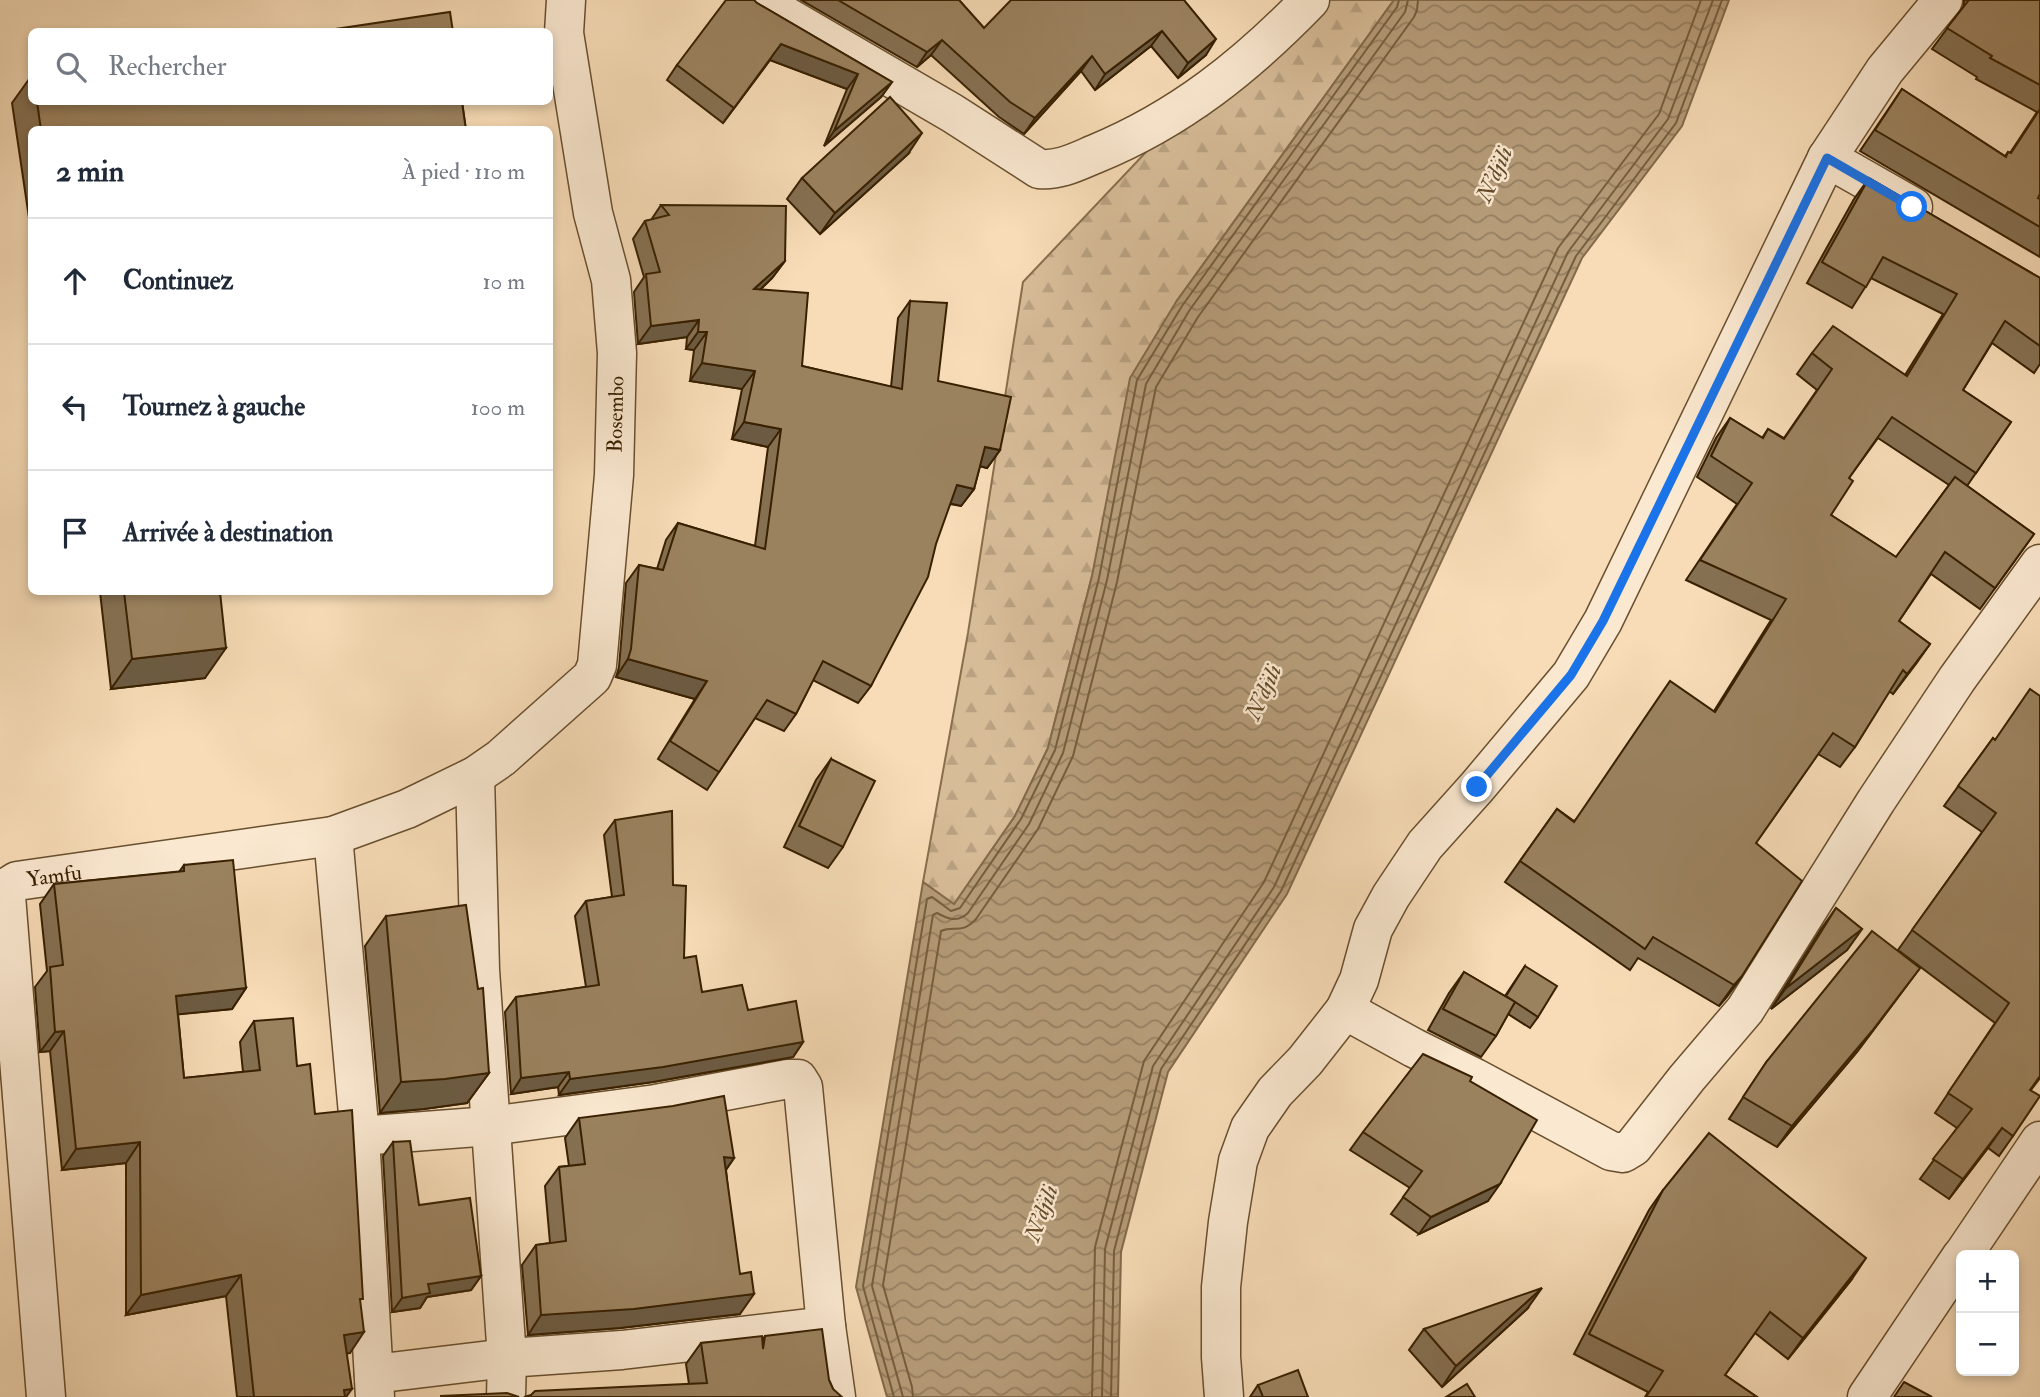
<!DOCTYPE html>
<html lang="fr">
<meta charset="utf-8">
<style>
body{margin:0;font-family:"IM FELL Double Pica",serif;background:#f2f2f3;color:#1f2937}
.controls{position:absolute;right:21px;bottom:21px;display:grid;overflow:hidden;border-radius:10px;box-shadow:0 4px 10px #0003}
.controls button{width:63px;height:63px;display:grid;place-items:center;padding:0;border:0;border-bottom:2px solid #e0e1e3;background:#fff;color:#1f2937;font:35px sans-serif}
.stop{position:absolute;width:21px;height:21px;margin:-16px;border:5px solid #1a73e8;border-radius:50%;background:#fff}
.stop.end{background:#1a73e8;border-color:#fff;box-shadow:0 2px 7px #0008}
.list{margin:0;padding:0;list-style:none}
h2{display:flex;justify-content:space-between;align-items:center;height:91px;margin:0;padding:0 28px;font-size:30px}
h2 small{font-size:23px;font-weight:400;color:#747a83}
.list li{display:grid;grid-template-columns:46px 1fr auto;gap:21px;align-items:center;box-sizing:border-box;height:126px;padding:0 28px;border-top:2px solid #e0e1e3}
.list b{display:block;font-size:26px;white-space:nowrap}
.list em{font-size:23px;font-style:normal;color:#747a83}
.icon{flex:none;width:38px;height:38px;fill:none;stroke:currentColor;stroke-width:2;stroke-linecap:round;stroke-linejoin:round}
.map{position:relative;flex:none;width:2040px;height:1397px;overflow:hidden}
.search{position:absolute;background:#fff;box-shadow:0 4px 10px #0003;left:28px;top:28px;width:525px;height:77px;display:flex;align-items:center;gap:18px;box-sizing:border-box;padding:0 24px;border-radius:10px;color:#747a83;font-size:26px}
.panel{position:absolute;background:#fff;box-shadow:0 4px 10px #0003;left:28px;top:126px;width:525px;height:469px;border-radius:10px}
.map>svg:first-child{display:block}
</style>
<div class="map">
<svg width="2040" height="1397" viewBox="0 0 2040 1397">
<defs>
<pattern id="forest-firs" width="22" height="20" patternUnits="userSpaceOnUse" patternTransform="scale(1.75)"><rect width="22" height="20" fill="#d7bc98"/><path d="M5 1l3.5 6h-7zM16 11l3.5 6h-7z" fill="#b9a181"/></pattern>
<pattern id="water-waves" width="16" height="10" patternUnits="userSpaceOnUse" patternTransform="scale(1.75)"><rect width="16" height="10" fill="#b69c79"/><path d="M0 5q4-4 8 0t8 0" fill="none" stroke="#957f61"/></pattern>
</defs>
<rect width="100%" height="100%" fill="#f7dcb7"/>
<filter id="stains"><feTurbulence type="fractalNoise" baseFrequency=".00286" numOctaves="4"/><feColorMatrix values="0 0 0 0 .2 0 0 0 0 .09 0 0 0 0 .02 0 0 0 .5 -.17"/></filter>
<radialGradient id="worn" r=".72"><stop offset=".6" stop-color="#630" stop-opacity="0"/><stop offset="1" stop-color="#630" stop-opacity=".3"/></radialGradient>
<!-- forest -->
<polygon fill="url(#forest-firs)" stroke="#886e4c" stroke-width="2" points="1290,0 1394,0 1176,302 1092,576 1048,748 1015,816 954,905 923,882 968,633 1023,282"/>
<!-- water -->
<polygon fill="url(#water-waves)" stroke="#846a49" stroke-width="2" points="1394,0 1729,0 1682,126 1582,258 1287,894 1168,1072 1121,1252 1118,1397 887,1397 856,1287 923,882 954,904 1015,816 1048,748 1092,576 1130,378 1176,302"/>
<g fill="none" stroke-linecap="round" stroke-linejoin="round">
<!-- shore -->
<g stroke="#775e3c" stroke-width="2">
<polyline points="894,1397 863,1286 927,899 932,897 951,911 960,908 1021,819 1055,750 1099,578 1137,380 1182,306 1397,7 1399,0"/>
<path d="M903 1397 872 1286 933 915 937 913C948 919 957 923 968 913L1029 824 1063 753 1107 580 1146 384 1189 311 1405 12 1408 0"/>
<path d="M913 1397 912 1387 883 1285 941 931C955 925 961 935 976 919L1038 829 1073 756 1117 582 1156 387 1198 317 1414 17 1417 10 1418 0"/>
<polyline points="1092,1397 1095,1247 1144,1061 1264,882 1558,248 1659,114 1701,0"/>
<polyline points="1102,1397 1105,1249 1153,1066 1274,887 1568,252 1668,119 1713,0"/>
<polyline points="1111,1397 1114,1251 1161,1069 1281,891 1576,256 1676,123 1722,0"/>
</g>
<defs>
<g id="minor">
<path d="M758 0 952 113 1039 169C1059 171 1076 162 1095 154 1180 119 1246 66 1310 0"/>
<polyline points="1827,158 1913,207"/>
<polyline points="475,776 480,970 507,1358 506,1397"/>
<polyline points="333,836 360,1136 375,1397"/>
<polyline points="1345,1010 1414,1048 1475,1078 1611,1151 1623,1153 1633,1147 1687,1078 1745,1010 1876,801 1957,679 2040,564"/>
<polyline points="360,1136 490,1126 656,1104 788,1079 798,1079 803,1087 826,1326 836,1397"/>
<polyline points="1963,1255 2040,1141"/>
<polyline points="374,1374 507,1358 622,1350 826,1326"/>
<path id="s1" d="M46 1397 6 896 9 886 17 881 333 836 407 809 475 776 501 758 592 677 597 665 614 475 617 353 611 280 593 213 564 33 566 0"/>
<polyline points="1224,1397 1221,1357 1221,1287 1228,1222 1238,1161 1250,1128 1275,1092 1305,1061 1345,1010 1359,980 1373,929 1391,896 1425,845 1477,787 1571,675 1603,621 1827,158 1885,70 1943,0"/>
<polyline points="1867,1397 1961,1257"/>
</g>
</defs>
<!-- minor casing -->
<use href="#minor" stroke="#684f2e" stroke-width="41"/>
<!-- minor -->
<use href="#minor" stroke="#fae8d0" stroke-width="38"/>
</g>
<!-- wall -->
<g fill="#857052" stroke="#382000" stroke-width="2" fill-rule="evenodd">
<polygon points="801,0 959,0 984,28 1184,0 1206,55 1178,78 1151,46 1095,90 1081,71 1024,134 999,117 931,55 917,67"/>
<polygon points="1964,0 2040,0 2040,194 2038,198 2040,199 2040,257 1860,151 1902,89 2005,156 2008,152 2010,153 2037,112 1976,79 1977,77 1932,49 1963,7 1964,4"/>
<polygon points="757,3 892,82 881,97 824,146 847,89 770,60 723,123 667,80 677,65"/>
<polygon points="32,75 32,102 462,102 466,130 32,130 32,238 12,103"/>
<polygon points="908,154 820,234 787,199 802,178"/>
<path d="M1869 178 2040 278V364L2034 373 1992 343 1963 390 2011 422 1967 486 2034 534 1980 609 1931 574 1899 621 1930 644 1893 694 1889 691 1855 747 1840 767 1818 754 1756 843 1742 976 1719 1006 1638 958 1630 970 1505 882 1557 809 1574 821 1714 711 1771 620 1686 580 1737 504 1697 477 1716 438 1730 418 1762 438 1768 429 1784 438 1817 390 1797 374 1812 353 1905 375 1943 314 1871 278 1852 308 1807 283 1854 199ZM1878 438 1949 485 1896 557 1831 515 1849 478Z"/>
<polygon points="661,205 785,261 772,278 761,289 802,366 891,387 898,318 910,301 938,381 1000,450 987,468 980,466 974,489 961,506 950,504 871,686 858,703 813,680 796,714 784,731 755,718 707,790 658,759 695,699 616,677 619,667 626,583 639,565 657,569 666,540 678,523 755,546 768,447 732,439 742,389 690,381 694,350 686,349 687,337 638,344 634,292 644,277 633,239 645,221 651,220"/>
<polygon points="100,592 220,592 205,678 111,689"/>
<polygon points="2040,696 2040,1078 2031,1090 2013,1136 1999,1156 1988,1148 1949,1199 1920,1179 1957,1128 1935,1113 1995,1023 1898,950 1982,832 1944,806 1993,738 1995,740"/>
<polygon points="831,759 843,847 828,868 784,847 816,780"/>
<polygon points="615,820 673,885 684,958 702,992 748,1010 803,1042 793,1057 653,1082 559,1095 558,1087 511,1094 505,1012 516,997 586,987 575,916 586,901 612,897 604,835"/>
<polygon points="184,865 246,988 232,1009 178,1014 184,1078 243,1072 240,1042 254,1021 297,1066 315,1114 360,1303 350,1353 346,1353 346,1397 237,1397 226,1296 126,1315 126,1163 62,1170 50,1051 40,1052 35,987 47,971 40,904 54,884 179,872"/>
<polygon points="1836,908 1862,929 1847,950 1771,1009 1821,929"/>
<polygon points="386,916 489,1073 467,1103 424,1109 380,1113 365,946"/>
<polygon points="1525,966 1538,1017 1530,1028 1508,1014 1496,1036 1481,1057 1428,1030 1449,993 1464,972 1505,996"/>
<polygon points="1920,968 1857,1052 1777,1147 1729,1119 1767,1061"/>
<polygon points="1470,1081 1488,1201 1419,1234 1391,1214 1410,1188 1350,1150 1363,1132"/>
<polygon points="579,1118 734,1158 726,1170 740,1314 620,1328 528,1335 522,1265 536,1245 550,1243 545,1186 559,1167 569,1166 565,1138"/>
<polygon points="393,1142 419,1205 481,1276 471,1290 427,1297 420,1308 392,1312 383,1156"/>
<polygon points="1663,1190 1852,1279 1788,1359 1755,1333 1725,1375 1757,1397 1645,1397 1648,1392 1574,1354 1649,1210"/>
<polygon points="1527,1309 1442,1387 1409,1350 1424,1329"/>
<polygon points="765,1336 829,1380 833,1389 689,1384 686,1364 701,1343 762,1340"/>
<polygon points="1258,1385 1308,1397 1250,1397"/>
</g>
<!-- shaded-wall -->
<g fill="#6c5b42" stroke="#382000" stroke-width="2">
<polygon points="1162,31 1151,46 1095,90 1105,74"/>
<polygon points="1216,39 1206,55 1178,78 1188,63"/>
<polygon points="942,40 931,55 917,67 927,52"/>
<polygon points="781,44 858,74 847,89 770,60 723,123"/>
<polygon points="1092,56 1081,71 1024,134 1035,118"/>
<polygon points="892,82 881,97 824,146 834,131"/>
<polygon points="922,133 908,154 820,234 835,213"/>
<polygon points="785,261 772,278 742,307 754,289"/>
<polygon points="699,320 687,337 638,344 651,326"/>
<polygon points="698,332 707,332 694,350 686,349"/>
<polygon points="702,363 755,371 742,389 690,381"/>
<polygon points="744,422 781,429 768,447 732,439"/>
<polygon points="985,447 1000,450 987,468 972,464"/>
<polygon points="957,485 974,489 961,506 944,502"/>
<polygon points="1930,644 1916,664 1893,694 1907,674"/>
<polygon points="226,648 205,678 111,689 132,659"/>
<polygon points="628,659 707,681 695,699 616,677"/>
<polygon points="1862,929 1847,950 1771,1009 1786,988"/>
<polygon points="1920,968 1857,1052 1777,1147 1792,1126"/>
<polygon points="1742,976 1727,997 1719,1006 1734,985"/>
<polygon points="246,988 232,1009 162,1016 176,996"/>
<polygon points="64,1031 50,1051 40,1052 55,1032"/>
<polygon points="803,1042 793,1057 653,1082 559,1095 570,1079"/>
<polygon points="569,1072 558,1087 511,1094 521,1078"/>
<polygon points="489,1073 467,1103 424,1109 380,1113 401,1082"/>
<polygon points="2002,1128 1988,1148 1949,1199 1963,1179"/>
<polygon points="140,1142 126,1163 62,1170 76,1149"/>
<polygon points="724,1157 734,1158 720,1178"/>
<polygon points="1500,1184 1488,1201 1419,1234 1431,1217"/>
<polygon points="1866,1258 1852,1279 1788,1359 1803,1338"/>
<polygon points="241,1275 226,1296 126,1315 141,1295"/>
<polygon points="481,1276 471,1290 427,1297 420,1308 392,1312 402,1298 428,1284"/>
<polygon points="1542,1288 1527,1309 1442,1387 1456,1366"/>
<polygon points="754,1294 740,1314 620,1328 528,1335 541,1315"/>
<polygon points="364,1332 350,1353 329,1356 344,1335"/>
<polygon points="352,1389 346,1397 339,1397 344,1390"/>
</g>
<!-- building -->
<g fill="#9b825f" stroke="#382000" stroke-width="2">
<polygon points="726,0 754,0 757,3 892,82 834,131 858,74 781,44 734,108 677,65"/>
<polygon points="838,0 959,0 984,28 1011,0 1184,0 1216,39 1188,63 1162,31 1105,74 1092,56 1035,118 1010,102 942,40 927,52"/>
<polygon points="1969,0 2040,0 2040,85 1990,58 1992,56 1947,28"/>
<polygon points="450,12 453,32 315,32"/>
<polygon points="1902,89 2006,157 2008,152 2011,153 2040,109 2040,194 2038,198 2040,199 2040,227 1875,130"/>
<polygon points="890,97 922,133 835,213 802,178"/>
<polygon points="37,102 462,102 466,130 41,130"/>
<polygon points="1869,178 2040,278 2040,346 2005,321 1963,390 2011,422 1976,473 1892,417 1849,478 1853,481 1831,515 1896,557 1955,477 2034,534 1995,588 1945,552 1899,621 1930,644 1907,674 1903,670 1855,747 1833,733 1756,843 1802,881 1742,976 1734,985 1653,937 1645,949 1520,861 1557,809 1574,822 1670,681 1715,712 1786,599 1700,560 1752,483 1711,456 1730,418 1763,438 1768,429 1784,439 1832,369 1812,353 1833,326 1907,376 1957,294 1883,257 1866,287 1822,262"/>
<polygon points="661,205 786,206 785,261 754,289 808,293 802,366 902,389 910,301 947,303 938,381 1011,397 1000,450 985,447 974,489 957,485 936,544 928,577 871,686 823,661 796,714 767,700 719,772 670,741 707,681 628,659 631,649 639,565 663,570 678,523 765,549 781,429 744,422 755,371 702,363 707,332 698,332 699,320 651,326 646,274 660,272 645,221 669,215"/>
<polygon points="124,592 220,592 226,648 132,659"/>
<polygon points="2030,689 2040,696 2040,1076 2030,1090 2040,1096 2013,1136 2002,1128 1963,1179 1933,1159 1972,1109 1948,1093 2009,1003 1912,930 1996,813 1958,786 1993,738 1995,740"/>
<polygon points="831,759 875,781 843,847 799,826"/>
<polygon points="672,811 673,885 686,886 684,958 696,956 702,992 742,985 748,1010 796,1001 803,1042 663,1067 570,1079 569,1072 521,1078 516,997 599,985 586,901 624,895 615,820"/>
<polygon points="233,860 246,988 176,996 184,1078 260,1070 254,1021 293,1018 297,1066 310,1064 315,1114 352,1110 363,1299 360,1299 364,1332 344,1335 352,1389 344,1390 345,1397 254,1397 241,1275 141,1295 140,1142 76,1149 64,1031 55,1032 50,967 63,965 54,884 184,871 184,865"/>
<polygon points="466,905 478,989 483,988 489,1073 445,1079 401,1082 386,916"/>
<polygon points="1836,908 1862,929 1786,988"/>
<polygon points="1872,931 1920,968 1872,1031 1792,1126 1743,1097 1767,1061"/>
<polygon points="1525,966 1557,986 1538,1017 1506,996"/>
<polygon points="1464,972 1515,1002 1496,1036 1443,1009"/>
<polygon points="1423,1054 1472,1077 1470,1081 1537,1120 1500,1184 1431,1217 1403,1197 1422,1171 1363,1132"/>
<polygon points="724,1096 734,1158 724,1157 740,1274 751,1272 754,1294 634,1309 541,1315 536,1245 566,1241 559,1167 585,1164 579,1118 673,1106"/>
<polygon points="1709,1133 1866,1258 1803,1338 1770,1312 1725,1375 1757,1397 1646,1397 1663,1371 1589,1334 1663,1190"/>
<polygon points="410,1141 419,1205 470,1198 481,1276 428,1284 430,1293 402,1298 393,1142"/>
<polygon points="1542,1288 1456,1366 1424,1329"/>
<polygon points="822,1329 829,1380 833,1389 842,1397 524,1397 531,1395 535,1391 707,1383 701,1343 762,1336 763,1349 765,1336"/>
<polygon points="1298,1370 1308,1397 1263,1397 1258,1385"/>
<polygon points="1904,1382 1932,1397 1894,1397"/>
<polygon points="1467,1384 1475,1397 1446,1397"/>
<polygon points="507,1393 519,1397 441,1397 441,1396"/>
</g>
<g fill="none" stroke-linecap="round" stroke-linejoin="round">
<!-- route -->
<polyline stroke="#1a73e8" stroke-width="9" points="1477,787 1571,675 1603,621 1827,158 1912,207"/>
</g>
<g text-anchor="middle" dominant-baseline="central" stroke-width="5" stroke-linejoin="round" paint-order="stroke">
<!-- street labels -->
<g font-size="21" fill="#382000" stroke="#fae8d0">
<text stroke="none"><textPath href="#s1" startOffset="1414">Bosembo</textPath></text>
<text stroke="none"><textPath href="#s1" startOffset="560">Yamfu</textPath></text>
</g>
<!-- water labels -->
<g font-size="23" font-style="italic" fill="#644b2a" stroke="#fae8d0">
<text transform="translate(1494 174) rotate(-66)">N'djili</text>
<text transform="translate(1263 692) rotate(-66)">N'djili</text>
<text transform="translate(1041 1213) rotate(-70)">N'djili</text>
</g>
</g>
<rect width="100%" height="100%" filter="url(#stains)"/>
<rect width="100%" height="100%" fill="url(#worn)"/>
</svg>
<div class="controls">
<button>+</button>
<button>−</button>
</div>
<div class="stop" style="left:1912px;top:207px"></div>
<div class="stop end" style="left:1477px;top:787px"></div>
<div class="search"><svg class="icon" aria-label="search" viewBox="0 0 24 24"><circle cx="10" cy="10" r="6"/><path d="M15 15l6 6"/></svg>Rechercher</div>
<section class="panel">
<h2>2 min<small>À pied · 110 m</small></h2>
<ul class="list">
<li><svg class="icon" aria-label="ahead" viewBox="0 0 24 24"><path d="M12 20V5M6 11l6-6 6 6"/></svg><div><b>Continuez</b></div><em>10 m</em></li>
<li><svg class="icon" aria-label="left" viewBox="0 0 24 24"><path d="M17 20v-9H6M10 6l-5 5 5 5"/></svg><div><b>Tournez à gauche</b></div><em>100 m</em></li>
<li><svg class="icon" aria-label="arrive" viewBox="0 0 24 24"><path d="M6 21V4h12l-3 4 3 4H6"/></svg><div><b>Arrivée à destination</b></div></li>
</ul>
</section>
</div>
